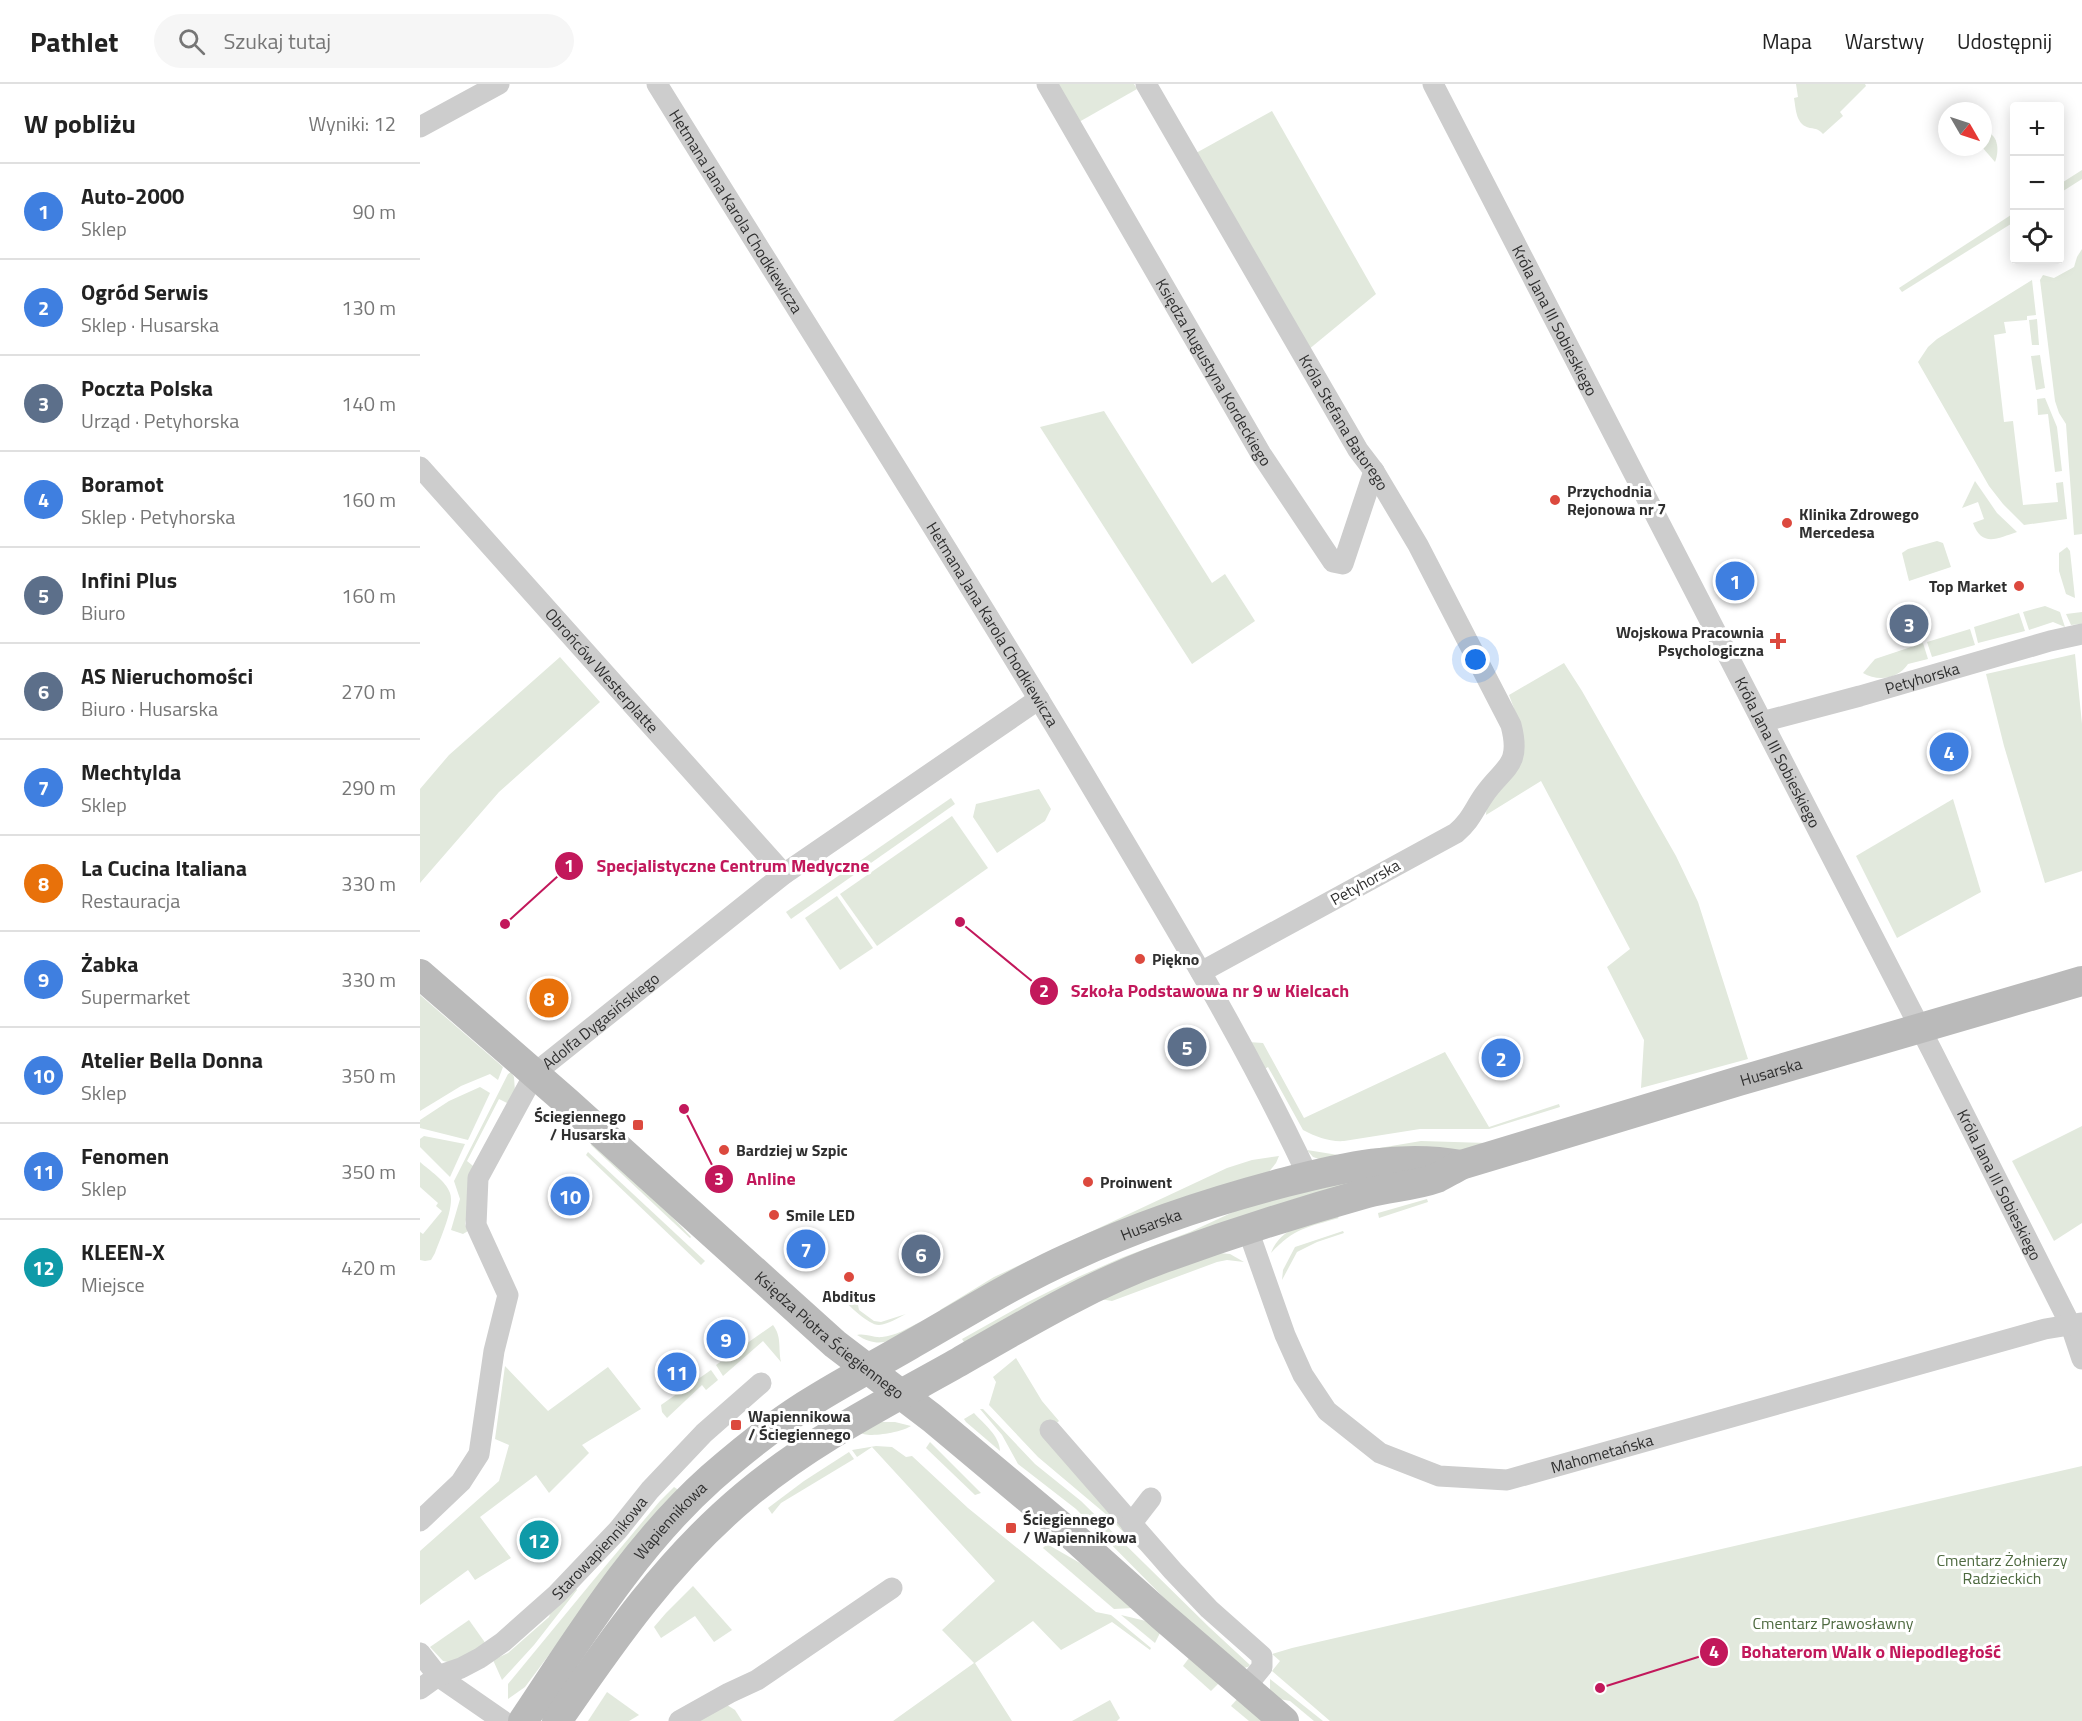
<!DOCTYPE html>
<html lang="pl">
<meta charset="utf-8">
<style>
body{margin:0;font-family:"Titillium Web",sans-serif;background:#f6f6f6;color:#222}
.controls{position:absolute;right:18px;top:18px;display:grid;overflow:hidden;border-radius:6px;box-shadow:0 3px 15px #0003}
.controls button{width:54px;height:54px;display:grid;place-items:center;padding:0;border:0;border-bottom:2px solid #e0e0e0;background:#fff;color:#222;font:30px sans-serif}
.compass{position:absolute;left:1518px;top:18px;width:54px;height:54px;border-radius:50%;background:#fff;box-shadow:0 3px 15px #0003;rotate:129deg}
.you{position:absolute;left:1056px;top:576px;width:21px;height:21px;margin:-15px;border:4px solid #fff;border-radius:50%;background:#1a73e8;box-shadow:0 0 0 9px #1a73e833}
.badge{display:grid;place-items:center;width:39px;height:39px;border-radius:50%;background:#b45309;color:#fff;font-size:20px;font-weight:700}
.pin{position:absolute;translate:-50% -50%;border:3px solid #fff;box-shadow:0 2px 6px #0006}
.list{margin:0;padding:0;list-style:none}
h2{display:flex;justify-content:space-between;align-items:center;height:78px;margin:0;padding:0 24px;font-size:26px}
h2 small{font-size:20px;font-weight:400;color:#767676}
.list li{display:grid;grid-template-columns:39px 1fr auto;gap:18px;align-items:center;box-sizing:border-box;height:96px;padding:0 24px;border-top:2px solid #e0e0e0}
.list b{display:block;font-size:22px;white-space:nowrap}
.list p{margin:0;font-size:20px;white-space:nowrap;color:#767676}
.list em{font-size:20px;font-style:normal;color:#767676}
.icon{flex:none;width:33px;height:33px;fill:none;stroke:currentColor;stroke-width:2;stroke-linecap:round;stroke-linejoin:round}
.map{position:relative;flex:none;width:1662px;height:1637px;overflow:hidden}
header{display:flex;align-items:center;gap:36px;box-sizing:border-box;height:84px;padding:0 30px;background:#fff;border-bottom:2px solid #e0e0e0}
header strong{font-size:28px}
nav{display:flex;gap:33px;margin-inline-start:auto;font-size:21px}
.search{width:420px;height:54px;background:#f6f6f6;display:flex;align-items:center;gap:15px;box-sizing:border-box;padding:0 21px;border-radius:33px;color:#767676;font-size:22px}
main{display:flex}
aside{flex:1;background:#fff}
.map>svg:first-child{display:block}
</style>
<header>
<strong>Pathlet</strong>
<div class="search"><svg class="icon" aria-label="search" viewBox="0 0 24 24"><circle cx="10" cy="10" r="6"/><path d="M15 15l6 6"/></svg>Szukaj tutaj</div>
<nav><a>Mapa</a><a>Warstwy</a><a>Udostępnij</a></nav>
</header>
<main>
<aside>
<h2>W pobliżu<small>Wyniki: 12</small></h2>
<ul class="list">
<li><span class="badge" style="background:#3f7fe0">1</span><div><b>Auto-2000</b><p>Sklep</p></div><em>90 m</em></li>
<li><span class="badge" style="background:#3f7fe0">2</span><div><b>Ogród Serwis</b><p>Sklep · Husarska</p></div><em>130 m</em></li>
<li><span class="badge" style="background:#5c6f8a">3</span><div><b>Poczta Polska</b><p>Urząd · Petyhorska</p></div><em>140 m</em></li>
<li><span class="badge" style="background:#3f7fe0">4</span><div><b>Boramot</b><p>Sklep · Petyhorska</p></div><em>160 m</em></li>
<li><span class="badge" style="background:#5c6f8a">5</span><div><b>Infini Plus</b><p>Biuro</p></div><em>160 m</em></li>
<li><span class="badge" style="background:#5c6f8a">6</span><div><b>AS Nieruchomości</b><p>Biuro · Husarska</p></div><em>270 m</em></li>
<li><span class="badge" style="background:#3f7fe0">7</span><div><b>Mechtylda</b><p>Sklep</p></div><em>290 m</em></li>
<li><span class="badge" style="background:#e8710a">8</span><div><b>La Cucina Italiana</b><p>Restauracja</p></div><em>330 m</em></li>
<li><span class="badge" style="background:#3f7fe0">9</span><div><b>Żabka</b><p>Supermarket</p></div><em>330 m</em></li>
<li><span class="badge" style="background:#3f7fe0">10</span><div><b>Atelier Bella Donna</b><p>Sklep</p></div><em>350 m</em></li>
<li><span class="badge" style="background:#3f7fe0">11</span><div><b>Fenomen</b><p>Sklep</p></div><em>350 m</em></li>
<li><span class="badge" style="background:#0f9aa8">12</span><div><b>KLEEN-X</b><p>Miejsce</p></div><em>420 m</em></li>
</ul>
</aside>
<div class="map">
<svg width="1662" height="1637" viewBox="0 0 1662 1637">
<rect width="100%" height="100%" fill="#fff"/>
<!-- green -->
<g fill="#e2e9dd">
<polygon points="637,0 714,0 717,5 659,38"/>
<path d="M1376 0H1445L1446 2 1420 28 1423 32 1403 50C1398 45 1397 45 1390 44 1376 41 1376 26 1374 14L1378 13Z"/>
<polygon points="852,27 956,210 888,266 776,69"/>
<path d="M1567 48C1579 52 1579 68 1575 78L1562 63 1563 49Z"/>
<polygon points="1662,86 1662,95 1640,109 1640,100"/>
<polygon points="1594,129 1594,138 1482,208 1479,204"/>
<polygon points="1662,165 1662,450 1654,451 1646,340 1639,329 1635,317 1620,196 1623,191 1634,194 1654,183 1657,173"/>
<polygon points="1612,196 1616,231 1607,232 1607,236 1584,238 1586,249 1574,251 1584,338 1593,337 1603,421 1638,418 1636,399 1643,398 1647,435 1604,441 1583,420 1569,402 1498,278 1508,263 1517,255"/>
<polygon points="1617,235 1619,261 1612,261 1609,236"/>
<polygon points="1620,271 1625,304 1616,306 1611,272"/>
<polygon points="1625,314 1637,343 1642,387 1635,388 1628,330 1618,331 1617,315"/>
<polygon points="684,327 792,499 805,490 835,537 772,580 620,343"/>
<path d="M1555 397 1577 429 1597 448C1578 454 1562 464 1553 439L1564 435 1558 418 1542 424Z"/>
<polygon points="1517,457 1523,459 1531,483 1489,497 1482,469 1488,465"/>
<polygon points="1647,463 1650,467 1655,514 1646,510 1639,487 1639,469"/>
<polygon points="1625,522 1640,528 1645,543 1633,538 1609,546 1603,528"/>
<polygon points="1662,528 1662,540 1651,541 1646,530"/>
<polygon points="1599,529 1605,547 1558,559 1554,543"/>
<polygon points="1550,545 1555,561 1512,573 1507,558"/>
<path d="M1503 559 1508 575 1488 580C1478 595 1458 598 1443 589L1455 575Z"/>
<polygon points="1655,570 1662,640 1662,787 1625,799 1584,662 1566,590"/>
<polygon points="140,573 180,618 79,708 0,799 0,705 29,671"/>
<polygon points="1144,579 1162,607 1256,772 1278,818 1328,975 1221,1004 1224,956 1187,883 1210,865 1121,697 1066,731 1067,718 1102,646 1089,611"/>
<polygon points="619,705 631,725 625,737 577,769 553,733 556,720"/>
<polygon points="531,714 535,720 371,835 366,828"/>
<polygon points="1533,715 1561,808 1477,854 1436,772"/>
<polygon points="532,732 568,784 457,862 420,810"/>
<polygon points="417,812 453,864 420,886 385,834"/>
<polygon points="0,911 83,983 78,996 70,990 41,1002 0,1027"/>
<path d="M828 958 843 959 884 1034 1025 968 1069 1043 1139 1020 1140 1023 1069 1045H1000L924 1057C910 1058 896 1053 883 1046L848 983 843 986Z"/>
<polygon points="91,988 94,993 95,1008 87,1019 79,1015 47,1077 58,1086 45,1140 48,1147 43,1150 31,1146 40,1115 34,1097 88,990"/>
<polygon points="60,1003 70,1009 48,1056 0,1044 0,1036 29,1017"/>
<polygon points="1662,1042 1662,1139 1634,1157 1592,1077"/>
<polygon points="4,1052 45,1060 30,1093 0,1063 0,1055"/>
<polygon points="1001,1057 1067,1059 1040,1068 902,1076 893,1073 887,1066 918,1071"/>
<polygon points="172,1059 214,1092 271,1153 270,1154 171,1061"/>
<polygon points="168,1068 285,1177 281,1181 166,1071"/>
<polygon points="859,1072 856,1079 848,1089 522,1229 520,1226 574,1193 807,1084 832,1076"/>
<path d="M0 1078C9 1086 26 1097 30 1109 35 1123 20 1155 15 1169L11 1176 5 1177 0 1176V1148L3 1150 22 1127 16 1122 18 1119 0 1103Z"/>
<polygon points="954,1090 546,1261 542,1255 606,1219 658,1193 701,1174 770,1148 837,1117"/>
<polygon points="1007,1115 1008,1118 959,1134 958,1129"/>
<path d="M915 1131 919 1134C888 1143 874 1144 851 1169 861 1142 890 1139 915 1131Z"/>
<polygon points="923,1147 924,1149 897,1158 877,1168 862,1196 863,1186 875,1163"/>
<polygon points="799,1169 810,1170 824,1178 807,1176 797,1178 692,1217 680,1215 741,1189"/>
<path d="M423 1211H425L438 1221 439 1226 454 1237 461 1238 486 1230C478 1234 468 1240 459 1241 448 1241 429 1221 420 1213Z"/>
<path d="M500 1238C478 1253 463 1268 437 1251 446 1249 453 1254 462 1253 475 1252 488 1244 500 1238Z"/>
<path d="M353 1241C362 1253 358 1263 361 1278L343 1257 303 1292 296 1281Z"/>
<polygon points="596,1274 622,1317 639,1337 624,1349 730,1476 688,1432 618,1373 569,1321 576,1298 573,1293"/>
<polygon points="85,1282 128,1327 188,1283 221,1325 162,1361 169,1369 129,1409 116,1391 60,1433 91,1474 55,1496 48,1486 0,1521 0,1467 79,1397 89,1361 75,1355"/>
<polygon points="291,1286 298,1296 286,1306 282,1301 247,1334 242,1328 241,1321"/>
<polygon points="560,1325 563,1325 615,1380 661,1417 789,1543 830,1581 828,1583 824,1584 764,1534 656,1425 598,1380 582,1351"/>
<path d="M554 1329C563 1339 580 1352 580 1367L546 1338 544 1335Z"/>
<path d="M461 1338H475L491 1342C482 1348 447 1355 439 1348Z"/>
<polygon points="510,1358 561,1409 555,1411 506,1364"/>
<polygon points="456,1362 472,1363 486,1373 492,1372 548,1424 676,1528 691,1531 731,1564 730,1566 692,1538 641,1566 613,1537 555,1579 592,1637 473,1637 554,1579 522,1546 575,1497 452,1363 437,1373 432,1366"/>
<polygon points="429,1368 434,1375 361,1419 352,1430 348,1424 384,1397"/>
<polygon points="1662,1382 1662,1637 910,1637 852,1587 860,1577 852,1570 872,1564"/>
<polygon points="254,1403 260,1407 190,1489 105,1603 88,1615 88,1600 172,1498 240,1417"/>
<polygon points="627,1460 660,1479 713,1524 694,1525 623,1464"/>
<polygon points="273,1502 312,1546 294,1558 275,1532 241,1554 234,1543 246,1529"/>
<polygon points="155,1503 157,1506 114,1561 82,1596 73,1576 88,1569 129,1533 131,1527"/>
<polygon points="701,1531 730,1538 741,1547 735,1559"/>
<polygon points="49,1536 66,1560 32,1579 23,1577 10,1563"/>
<polygon points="769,1574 800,1598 791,1607 763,1582"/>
<polygon points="850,1595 903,1637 894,1637 870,1617 854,1614 850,1608"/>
<polygon points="187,1608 219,1631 209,1637 168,1637"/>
<polygon points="819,1613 846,1637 829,1637 811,1622"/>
<polygon points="690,1616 700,1634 697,1637 652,1637"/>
<polygon points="307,1621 315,1626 322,1637 279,1637"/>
</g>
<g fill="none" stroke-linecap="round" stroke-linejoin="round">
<!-- street -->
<g stroke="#cdcdcd" stroke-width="21">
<path id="s1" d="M237 0C378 228 523 455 661 685 740 818 822 951 888 1092"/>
<path id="s2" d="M627 0 841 370 913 478 923 480 954 387"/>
<path id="s3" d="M726 0 938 366 954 387 998 461 1091 641C1102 683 1083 683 1064 711 1053 727 1051 736 1036 749L781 888"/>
<path id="s4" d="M1013 0 1512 967 1651 1242 1662 1275"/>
<polyline points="0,43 79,0"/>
<path id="s5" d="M0 383 364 790"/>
<path id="s6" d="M1342 638 1440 612 1630 557 1662 550"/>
<path id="s7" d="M828 1146 865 1251 883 1291 907 1327 960 1369 1019 1392 1087 1396 1625 1245 1661 1239"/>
<polyline points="630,1346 753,1487 789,1525 842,1572 842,1583 825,1604"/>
<path id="s8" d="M0 1437 41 1398 59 1370 74 1267 88 1211 56 1141 58 1094 115 989 364 790 619 615"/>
<polyline points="711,1440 731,1414"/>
<polyline points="0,1569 18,1592 83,1637"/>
<path id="s9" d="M0 1605 18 1592 41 1584 60 1574 83 1558 137 1510 198 1446 230 1406 284 1349 341 1299"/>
<polyline points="259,1637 309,1609 337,1596 472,1504"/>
</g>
<!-- secondary -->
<g stroke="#bababa" stroke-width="30">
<path id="s10" d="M0 890 147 1018 415 1260 512 1334 647 1447 742 1532 864 1637"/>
<path id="s11" d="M103 1637C160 1552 214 1463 291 1394 324 1365 359 1337 396 1315 427 1296 459 1279 490 1261 543 1231 595 1198 651 1173 720 1141 793 1117 866 1098 924 1083 981 1070 1041 1081"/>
<path id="s12" d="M137 1637C193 1555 249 1475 326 1411 390 1357 466 1319 539 1278 605 1240 672 1200 744 1174 810 1150 879 1128 947 1109 970 1103 995 1102 1017 1094 1025 1090 1033 1085 1041 1081L1319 997 1662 897"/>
</g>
</g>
<!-- markers -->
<g fill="#dc493e" stroke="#fff" stroke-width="2">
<circle cx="1135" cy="416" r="6"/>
<circle cx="1367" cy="439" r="6"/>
<circle cx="1599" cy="502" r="6"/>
<path d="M1355 548h6v6h6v6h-6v6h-6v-6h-6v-6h6z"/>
<circle cx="720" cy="875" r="6"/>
<rect x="212" y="1035" width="12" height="12" rx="3"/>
<circle cx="304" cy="1066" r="6"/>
<circle cx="668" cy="1098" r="6"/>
<circle cx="354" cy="1131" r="6"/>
<circle cx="429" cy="1193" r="6"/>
<rect x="310" y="1335" width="12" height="12" rx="3"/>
<rect x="585" y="1438" width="12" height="12" rx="3"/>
</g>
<g text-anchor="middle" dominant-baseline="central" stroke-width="6" stroke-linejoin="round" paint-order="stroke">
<!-- street labels -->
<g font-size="16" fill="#303030" stroke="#fff">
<text stroke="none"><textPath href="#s1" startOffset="150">Hetmana Jana Karola Chodkiewicza</textPath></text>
<text stroke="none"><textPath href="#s4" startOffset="266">Króla Jana III Sobieskiego</textPath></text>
<text stroke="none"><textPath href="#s2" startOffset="333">Księdza Augustyna Kordeckiego</textPath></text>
<text stroke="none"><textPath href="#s3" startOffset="392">Króla Stefana Batorego</textPath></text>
<text stroke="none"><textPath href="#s1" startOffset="636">Hetmana Jana Karola Chodkiewicza</textPath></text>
<text stroke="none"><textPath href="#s5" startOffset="273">Obrońców Westerplatte</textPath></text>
<text stroke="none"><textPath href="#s6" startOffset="166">Petyhorska</textPath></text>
<text stroke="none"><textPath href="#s4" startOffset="752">Króla Jana III Sobieskiego</textPath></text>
<text transform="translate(945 798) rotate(-29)">Petyhorska</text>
<text stroke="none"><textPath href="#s8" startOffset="579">Adolfa Dygasińskiego</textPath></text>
<text stroke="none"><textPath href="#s12" startOffset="1413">Husarska</textPath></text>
<text stroke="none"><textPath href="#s4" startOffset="1238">Króla Jana III Sobieskiego</textPath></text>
<text stroke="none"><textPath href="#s11" startOffset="818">Husarska</textPath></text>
<text stroke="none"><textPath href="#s10" startOffset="546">Księdza Piotra Ściegiennego</textPath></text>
<text stroke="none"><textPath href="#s7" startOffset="496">Mahometańska</textPath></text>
<text stroke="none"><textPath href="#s11" startOffset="249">Wapiennikowa</textPath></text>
<text stroke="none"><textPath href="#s9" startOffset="231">Starowapiennikowa</textPath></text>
</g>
<!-- poi labels -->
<g font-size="16" font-weight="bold" fill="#303030" stroke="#fff" text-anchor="start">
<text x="1147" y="407">Przychodnia<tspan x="1147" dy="18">Rejonowa nr 7</tspan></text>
<text x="1379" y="430">Klinika Zdrowego<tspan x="1379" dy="18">Mercedesa</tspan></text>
<text x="1587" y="502" text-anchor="end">Top Market</text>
<text x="1344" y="548" text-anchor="end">Wojskowa Pracownia<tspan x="1344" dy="18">Psychologiczna</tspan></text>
<text x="732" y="875">Piękno</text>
<text x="206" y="1032" text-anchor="end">Ściegiennego<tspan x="206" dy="18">/ Husarska</tspan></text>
<text x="316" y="1066">Bardziej w Szpic</text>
<text x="680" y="1098">Proinwent</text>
<text x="366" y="1131">Smile LED</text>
<text x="429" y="1212" text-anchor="middle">Abditus</text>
<text x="328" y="1332">Wapiennikowa<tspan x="328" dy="18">/ Ściegiennego</tspan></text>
<text x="603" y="1435">Ściegiennego<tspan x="603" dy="18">/ Wapiennikowa</tspan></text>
</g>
<!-- park labels -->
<g font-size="16" fill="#4e6a40" stroke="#fff">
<text x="1582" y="1476">Cmentarz Żołnierzy<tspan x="1582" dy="18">Radzieckich</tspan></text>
<text x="1413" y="1539">Cmentarz Prawosławny</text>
</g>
</g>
<!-- callouts -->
<path fill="none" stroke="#c2185b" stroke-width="2" d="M85 840L149 782M540 838L624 907M264 1025L299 1095M1180 1604L1294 1568"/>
<g fill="#c2185b" stroke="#fff" stroke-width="2">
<circle cx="85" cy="840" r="6"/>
<circle cx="540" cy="838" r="6"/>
<circle cx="264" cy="1025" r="6"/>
<circle cx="1180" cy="1604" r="6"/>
<circle cx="149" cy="782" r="15"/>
<circle cx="624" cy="907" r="15"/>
<circle cx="299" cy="1095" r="15"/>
<circle cx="1294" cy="1568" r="15"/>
</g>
<g font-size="18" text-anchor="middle" font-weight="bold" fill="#fff">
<text x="149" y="788">1</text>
<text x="624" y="913">2</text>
<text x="299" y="1101">3</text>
<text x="1294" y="1574">4</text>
</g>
<g font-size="18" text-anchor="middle" font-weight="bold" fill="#c2185b" stroke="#fff" stroke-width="6" stroke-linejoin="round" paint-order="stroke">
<text x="313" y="788">Specjalistyczne Centrum Medyczne</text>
<text x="790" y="913">Szkoła Podstawowa nr 9 w Kielcach</text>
<text x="351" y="1101">Anline</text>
<text x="1451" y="1574">Bohaterom Walk o Niepodległość</text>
</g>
</svg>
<div class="controls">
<button>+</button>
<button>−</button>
<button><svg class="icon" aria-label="locate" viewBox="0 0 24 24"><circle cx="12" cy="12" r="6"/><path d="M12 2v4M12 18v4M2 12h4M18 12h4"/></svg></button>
</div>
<svg class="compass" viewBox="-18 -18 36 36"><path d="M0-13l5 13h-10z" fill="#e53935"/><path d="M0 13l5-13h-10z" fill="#767676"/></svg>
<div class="you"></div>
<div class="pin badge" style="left:1315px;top:497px;background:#3f7fe0">1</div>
<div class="pin badge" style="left:1081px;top:974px;background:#3f7fe0">2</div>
<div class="pin badge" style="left:1489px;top:540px;background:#5c6f8a">3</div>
<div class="pin badge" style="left:1529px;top:668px;background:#3f7fe0">4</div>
<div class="pin badge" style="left:767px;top:963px;background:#5c6f8a">5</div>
<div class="pin badge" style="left:501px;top:1170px;background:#5c6f8a">6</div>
<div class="pin badge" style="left:386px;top:1165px;background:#3f7fe0">7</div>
<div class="pin badge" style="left:129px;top:914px;background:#e8710a">8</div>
<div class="pin badge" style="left:306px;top:1255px;background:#3f7fe0">9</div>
<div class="pin badge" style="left:150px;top:1112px;background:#3f7fe0">10</div>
<div class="pin badge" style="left:257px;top:1288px;background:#3f7fe0">11</div>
<div class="pin badge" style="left:119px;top:1456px;background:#0f9aa8">12</div>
</div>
</main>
